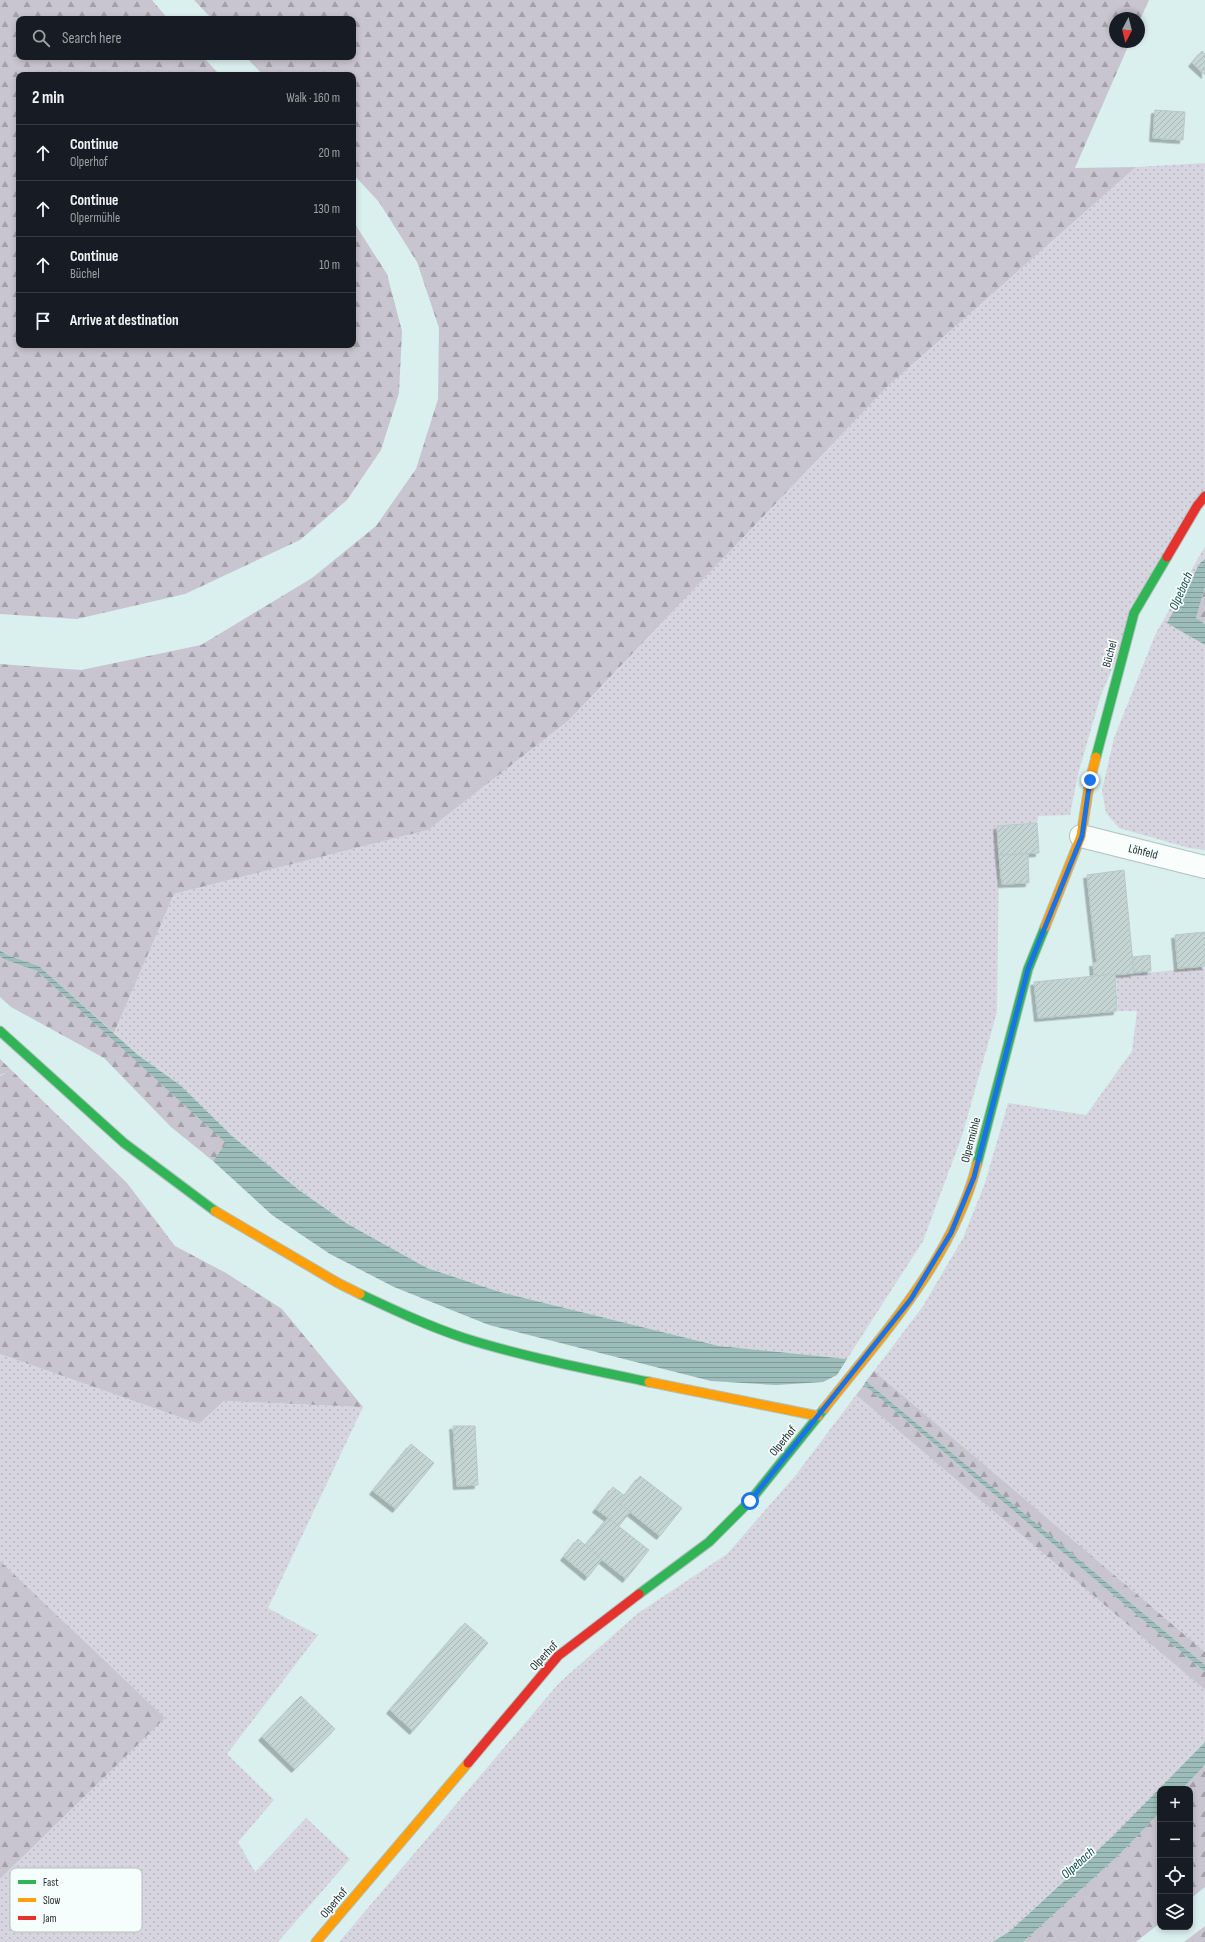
<!DOCTYPE html>
<meta charset="utf-8">
<style>
body{margin:0;font-family:"Sofia Sans Condensed",sans-serif;background:#20242c;color:#f1f3f6}
.controls{position:absolute;right:12px;bottom:12px;display:grid;overflow:hidden;border-radius:8px;box-shadow:0 2px 6px #0003}
.controls button{width:36px;height:36px;display:grid;place-items:center;padding:0;border:0;border-bottom:1px solid #363941;background:#171b24;color:#f1f3f6;font:20px sans-serif}
.compass{position:absolute;left:1109px;top:12px;width:36px;height:36px;border-radius:50%;background:#171b24;box-shadow:0 2px 6px #0003;rotate:187deg}
.stop{position:absolute;width:12px;height:12px;margin:-9px;border:3px solid #1a73e8;border-radius:50%;background:#fff}
.stop.end{background:#1a73e8;border-color:#fff;box-shadow:0 1px 4px #0008}
.list{margin:0;padding:0;list-style:none}
h2{display:flex;justify-content:space-between;align-items:center;height:52px;margin:0;padding:0 16px;font-size:17px}
h2 small{font-size:13px;font-weight:400;color:#9ea1a6}
.list li{display:grid;grid-template-columns:26px 1fr auto;gap:12px;align-items:center;box-sizing:border-box;height:56px;padding:0 16px;border-top:1px solid #363941}
.list b{display:block;font-size:15px;white-space:nowrap}
.list p{margin:0;font-size:13px;white-space:nowrap;color:#9ea1a6}
.list em{font-size:13px;font-style:normal;color:#9ea1a6}
.icon{flex:none;width:22px;height:22px;fill:none;stroke:currentColor;stroke-width:2;stroke-linecap:round;stroke-linejoin:round}
.map{position:relative;flex:none;width:1205px;height:1942px;overflow:hidden}
.search{position:absolute;background:#171b24;box-shadow:0 2px 6px #0003;left:16px;top:16px;width:340px;height:44px;display:flex;align-items:center;gap:10px;box-sizing:border-box;padding:0 14px;border-radius:8px;color:#9ea1a6;font-size:15px}
.panel{position:absolute;background:#171b24;box-shadow:0 2px 6px #0003;left:16px;top:72px;width:340px;height:276px;border-radius:8px}
.map>svg:first-child{display:block}
</style>
<div class="map">
<svg width="1205" height="1942" viewBox="0 0 1205 1942">
<defs>
<pattern id="grass-dots" width="8" height="8" patternUnits="userSpaceOnUse"><rect width="8" height="8" fill="#d7d6e0"/><path d="M2 2h.1M6 6h.1" fill="none" stroke="#b8b8c0" stroke-width="1.8" stroke-linecap="round"/></pattern>
<pattern id="forest-firs" width="22" height="20" patternUnits="userSpaceOnUse"><rect width="22" height="20" fill="#c8c5d0"/><path d="M5 1l3.5 6h-7zM16 11l3.5 6h-7z" fill="#a2a0a9"/></pattern>
<pattern id="water-rules" width="6" height="5" patternUnits="userSpaceOnUse"><rect width="6" height="5" fill="#9cbdba"/><path d="M0 2.5h6" fill="none" stroke="#7f9a98"/></pattern>
<pattern id="building-hatch" width="6" height="6" patternUnits="userSpaceOnUse"><rect width="6" height="6" fill="#c4d5d3"/><path d="M-1 1l2-2M0 6l6-6M5 7l2-2" fill="none" stroke="#a8b7b5"/></pattern>
<filter id="shadow"><feDropShadow dx="-3.5" dy="3.5" stdDeviation="0" flood-color="#0004"/></filter>
</defs>
<rect width="100%" height="100%" fill="#daf0ee"/>
<!-- grass -->
<g fill="url(#grass-dots)">
<polygon points="1205,163 1205,492 1136,612 1101,695 1078,774 1070,815 1038,816 1037,823 997,826 999,855 997,1012 962,1136 923,1241 847,1359 719,1346 500,1292 427,1268 346,1223 299,1190 232,1136 180,1085 138,1055 114,1033 174,894 428,830 568,721 888,386 1136,167"/>
<polygon points="1205,546 1205,559 1200,563 1168,623 1205,645 1205,850 1189,848 1119,828 1106,813 1102,790 1114,738 1155,635"/>
<polygon points="1205,967 1205,1652 874,1371 923,1306 963,1238 985,1183 1008,1103 1086,1115 1132,1051 1137,1011 1118,1011 1116,976"/>
<polygon points="0,1354 199,1424 224,1401 363,1407 268,1608 318,1635 227,1754 274,1800 238,1842 255,1872 306,1818 350,1859 278,1942 0,1942 0,1879 164,1718 0,1561"/>
<polygon points="856,1395 1205,1690 1205,1742 1113,1836 1009,1932 992,1942 339,1942 559,1683 637,1614 727,1554 795,1476"/>
</g>
<!-- forest -->
<g fill="url(#forest-firs)">
<polygon points="0,0 152,0 168,19 19,19 19,57 203,57 220,75 19,75 19,345 353,345 353,221 387,274 402,331 399,393 381,450 347,500 300,540 185,594 77,619 0,614"/>
<polygon points="194,0 1149,0 1139,22 1139,18 1115,18 1115,42 1130,42 1075,168 1136,167 888,386 568,721 428,830 174,894 114,1033 39,966 7,955 0,950 0,664 81,670 201,645 312,578 376,526 416,469 438,399 439,328 417,262 379,202 353,174 353,75 263,75 246,57 353,57 353,19 212,19"/>
<polygon points="1205,587 1205,624 1196,618"/>
<polygon points="0,956 37,971 227,1143 213,1161 171,1127 104,1058 11,1007 0,997"/>
<polygon points="0,1059 127,1183 175,1246 226,1273 282,1309 363,1407 224,1401 199,1424 0,1354 0,1076 7,1072 0,1075"/>
<polygon points="874,1371 1205,1652 1205,1665 866,1381"/>
<polygon points="864,1385 1205,1672 1205,1690 856,1395"/>
<polygon points="0,1561 165,1718 0,1879"/>
<polygon points="1205,1765 1205,1887 1190,1899 1190,1789 1182,1789"/>
<polygon points="1160,1812 1160,1923 1136,1942 1023,1942 1120,1854"/>
<polygon points="1205,1926 1205,1942 1184,1942"/>
</g>
<!-- water -->
<g fill="url(#water-rules)">
<polygon points="1205,559 1205,587 1196,618 1205,624 1205,645 1167,623 1200,563"/>
<polygon points="0,950 7,955 39,966 138,1055 180,1085 232,1136 299,1190 346,1223 427,1268 500,1292 719,1346 847,1359 837,1375 823,1382 776,1385 711,1381 489,1325 394,1287 330,1254 272,1215 213,1161 226,1143 37,971 4,959 0,956"/>
<polygon points="866,1381 1205,1665 1205,1672 864,1385"/>
<polygon points="1205,1742 1205,1765 1182,1789 1160,1789 1160,1812 1120,1854 1023,1942 992,1942 1009,1932 1113,1836"/>
</g>
<!-- building -->
<g fill="url(#building-hatch)" stroke="#b8c9c8" filter="url(#shadow)">
<polygon points="1202,51 1205,54 1205,75 1192,63"/>
<polygon points="1155,110 1185,112 1183,140 1153,138"/>
<polygon points="1037,823 1039,853 999,855 997,826"/>
<polygon points="1028,854 1029,883 1002,884 999,855"/>
<polygon points="1124,870 1134,973 1094,976 1093,963 1097,963 1087,875"/>
<polygon points="1205,932 1205,966 1178,968 1175,935"/>
<polygon points="1150,955 1151,971 1134,972 1133,957"/>
<polygon points="1115,974 1117,1011 1038,1018 1034,982"/>
<polygon points="453,1426 475,1426 478,1485 457,1486"/>
<polygon points="411,1444 434,1463 396,1509 373,1491"/>
<polygon points="640,1476 682,1508 660,1536 619,1503"/>
<polygon points="613,1487 625,1496 619,1503 630,1512 619,1526 596,1509"/>
<polygon points="608,1518 649,1550 626,1579 585,1546"/>
<polygon points="578,1539 602,1559 588,1577 564,1557"/>
<polygon points="465,1623 488,1643 413,1731 390,1710"/>
<polygon points="301,1696 335,1729 295,1769 262,1737"/>
</g>
<g fill="none" stroke-linecap="round" stroke-linejoin="round">
<defs>
<polyline id="street" points="1081,836 1205,867"/>
<g id="fast">
<polyline points="1096,757 1134,613 1167,557"/>
<polyline points="0,1031 124,1143 215,1211"/>
<polyline points="977,1164 1028,969 1045,927"/>
<path d="M360 1294C394 1310 428 1326 464 1338 524 1357 588 1369 649 1382"/>
<polyline points="639,1594 709,1542 750,1501 824,1409"/>
</g>
<g id="slow">
<polyline points="1045,927 1081,836 1090,780 1096,757"/>
<polyline points="215,1211 338,1283 360,1294"/>
<polyline points="649,1382 818,1416"/>
<path d="M824 1409C883 1334 953 1259 977 1164"/>
<polyline points="316,1942 468,1763"/>
</g>
<g id="jam">
<polyline points="1167,557 1197,506 1205,496"/>
<polyline points="468,1763 558,1656 639,1594"/>
</g>
</defs>
<!-- street casing -->
<use href="#street" stroke="#b0c1bf" stroke-width="24"/>
<!-- fast casing -->
<use href="#fast" stroke="#b0c1bf" stroke-width="11"/>
<!-- slow casing -->
<use href="#slow" stroke="#b0c1bf" stroke-width="11"/>
<!-- jam casing -->
<use href="#jam" stroke="#b0c1bf" stroke-width="11"/>
<!-- street -->
<use href="#street" stroke="#f9fdfc" stroke-width="22"/>
<!-- fast -->
<use href="#fast" stroke="#30b455" stroke-width="9"/>
<!-- slow -->
<use href="#slow" stroke="#ff9f0a" stroke-width="9"/>
<!-- jam -->
<use href="#jam" stroke="#e5322d" stroke-width="9"/>
</g>
<g fill="none" stroke-linecap="round" stroke-linejoin="round">
<!-- route -->
<polyline stroke="#1a73e8" stroke-width="5" points="750,1501 911,1299 951,1233 974,1177 1028,969 1082,836 1090,780"/>
</g>
<g text-anchor="middle" dominant-baseline="central" stroke-width="3.5" stroke-linejoin="round" paint-order="stroke">
<!-- street labels -->
<g font-size="12" fill="#212f2e" stroke="#f6fefd">
<text transform="translate(1110 654) rotate(-75)">Büchel</text>
<text transform="translate(1143 852) rotate(14)">Löhfeld</text>
<text transform="translate(971 1140) rotate(-75)">Olpermühle</text>
<text transform="translate(783 1441) rotate(-51)">Olperhof</text>
<text transform="translate(544 1656) rotate(-47)">Olperhof</text>
<text transform="translate(334 1903) rotate(-50)">Olperhof</text>
</g>
<!-- water labels -->
<g font-size="13" font-style="italic" fill="#0f4846" stroke="#f6fefd">
<text transform="translate(1181 591) rotate(-66)">Olpebach</text>
<text transform="translate(1078 1863) rotate(-42)">Olpebach</text>
</g>
</g>
<!-- legend -->
<rect x="10" y="1868" width="132" height="64" rx="6" fill="#f6fefd" stroke="#b6c0bf" stroke-width="1"/>
<rect x="18" y="1880" width="18" height="4" fill="#30b455"/>
<rect x="18" y="1898" width="18" height="4" fill="#ff9f0a"/>
<rect x="18" y="1916" width="18" height="4" fill="#e5322d"/>
<g font-size="11" fill="#212f2e">
<text x="43" y="1886">Fast</text>
<text x="43" y="1904">Slow</text>
<text x="43" y="1922">Jam</text>
</g>
</svg>
<div class="controls">
<button>+</button>
<button>−</button>
<button><svg class="icon" aria-label="locate" viewBox="0 0 24 24"><circle cx="12" cy="12" r="6"/><path d="M12 2v4M12 18v4M2 12h4M18 12h4"/></svg></button>
<button><svg class="icon" aria-label="layers" viewBox="0 0 24 24"><path d="M12 4l9 5-9 5-9-5zM3 14l9 5 9-5"/></svg></button>
</div>
<svg class="compass" viewBox="-18 -18 36 36"><path d="M0-13l5 13h-10z" fill="#e53935"/><path d="M0 13l5-13h-10z" fill="#9ea1a6"/></svg>
<div class="stop" style="left:750px;top:1501px"></div>
<div class="stop end" style="left:1090px;top:780px"></div>
<div class="search"><svg class="icon" aria-label="search" viewBox="0 0 24 24"><circle cx="10" cy="10" r="6"/><path d="M15 15l6 6"/></svg>Search here</div>
<section class="panel">
<h2>2 min<small>Walk · 160 m</small></h2>
<ul class="list">
<li><svg class="icon" aria-label="ahead" viewBox="0 0 24 24"><path d="M12 20V5M6 11l6-6 6 6"/></svg><div><b>Continue</b><p>Olperhof</p></div><em>20 m</em></li>
<li><svg class="icon" aria-label="ahead" viewBox="0 0 24 24"><path d="M12 20V5M6 11l6-6 6 6"/></svg><div><b>Continue</b><p>Olpermühle</p></div><em>130 m</em></li>
<li><svg class="icon" aria-label="ahead" viewBox="0 0 24 24"><path d="M12 20V5M6 11l6-6 6 6"/></svg><div><b>Continue</b><p>Büchel</p></div><em>10 m</em></li>
<li><svg class="icon" aria-label="arrive" viewBox="0 0 24 24"><path d="M6 21V4h12l-3 4 3 4H6"/></svg><div><b>Arrive at destination</b></div></li>
</ul>
</section>
</div>
